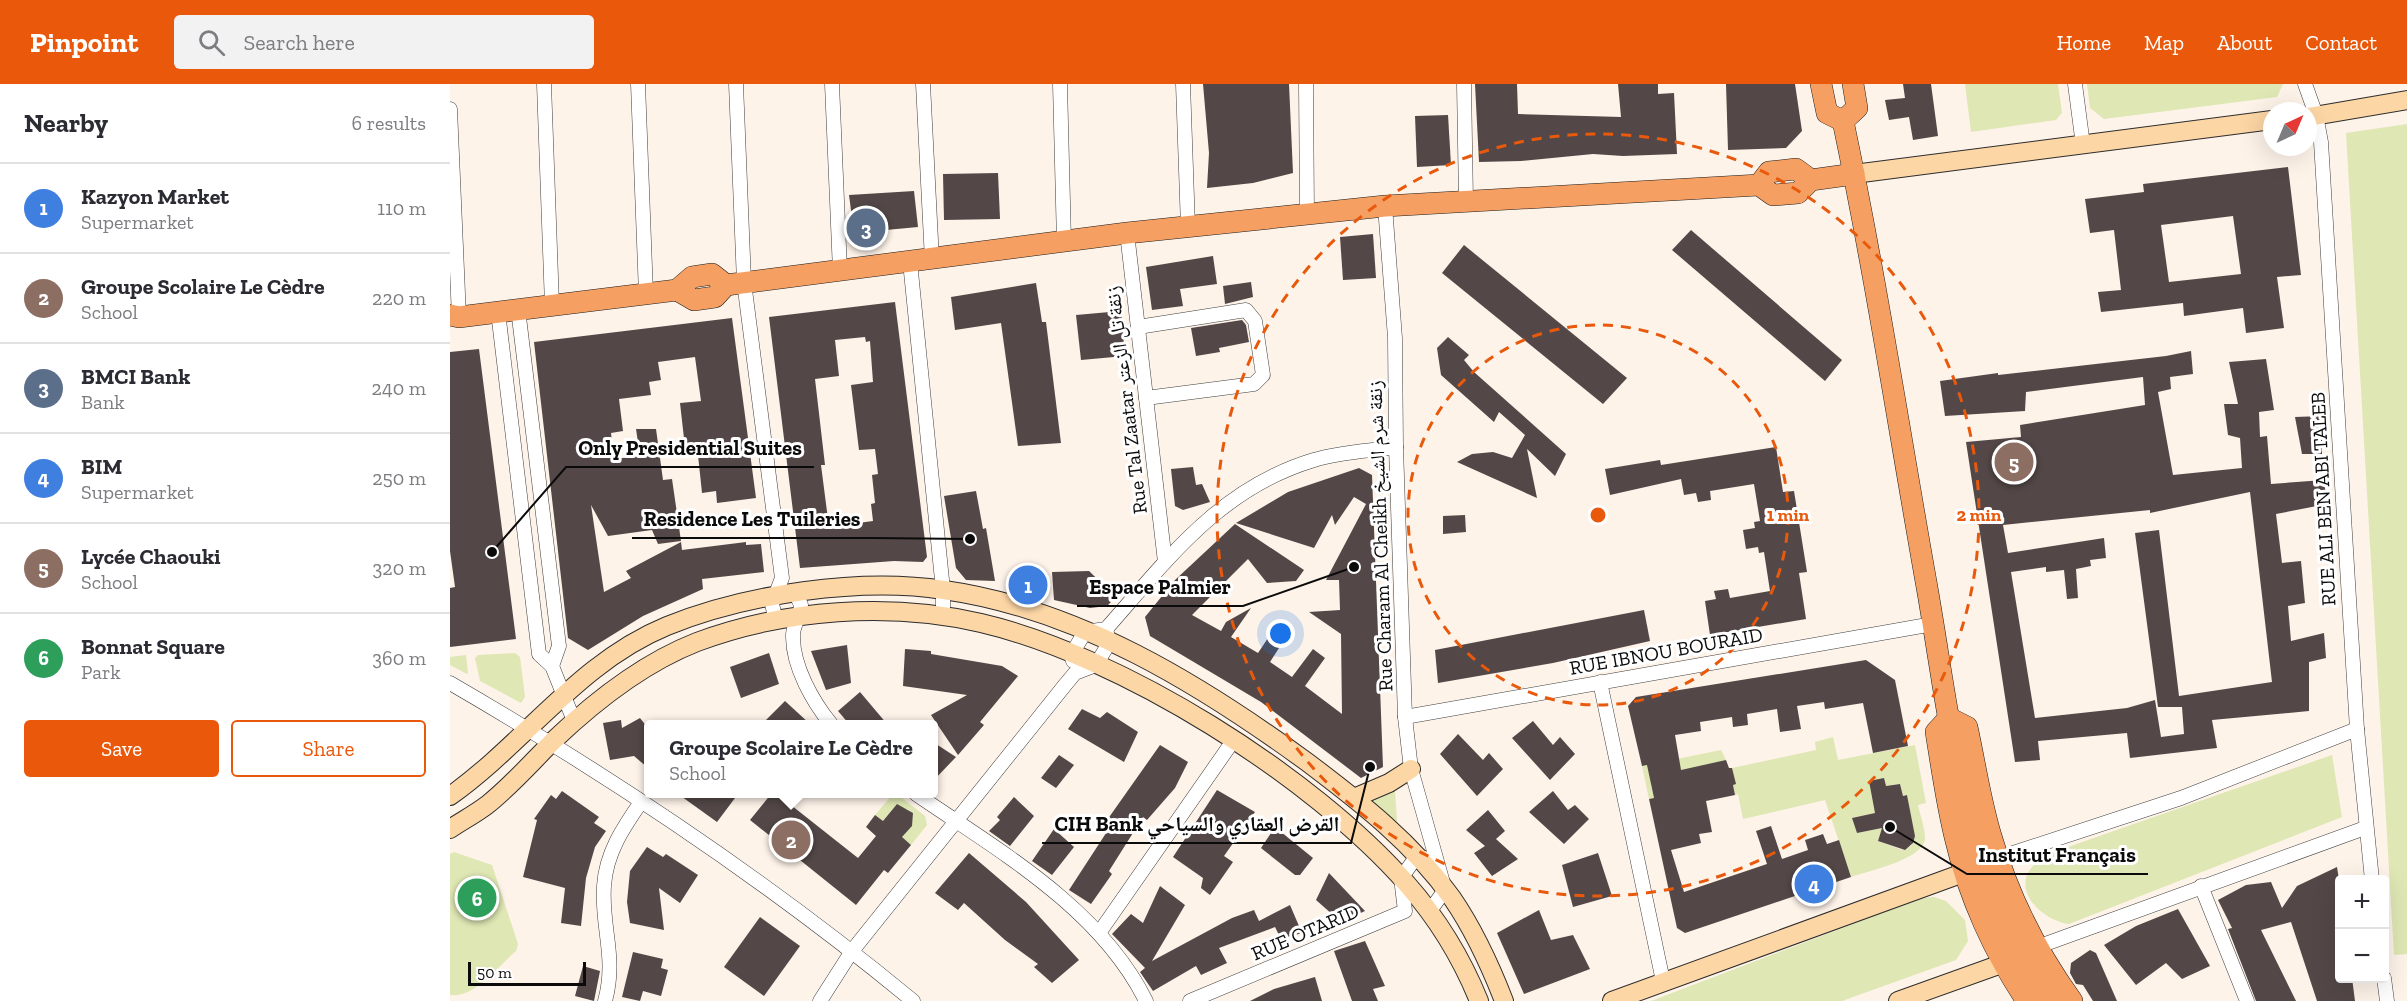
<!DOCTYPE html>
<meta charset="utf-8">
<style>
body{margin:0;font-family:"Zilla Slab","Noto Naskh Arabic",serif;background:#f2f2f3;color:#2b2b33}
.controls{position:absolute;right:18px;bottom:18px;display:grid;overflow:hidden;border-radius:6px;box-shadow:0 6px 24px #0002}
.controls button{width:54px;height:54px;display:grid;place-items:center;padding:0;border:0;border-bottom:2px solid #e1e1e2;background:#fff;color:#2b2b33;font:30px sans-serif}
.compass{position:absolute;left:1813px;top:18px;width:54px;height:54px;border-radius:50%;background:#fff;box-shadow:0 6px 24px #0002;rotate:44deg}
.scale{position:absolute;left:18px;bottom:15px;width:118px;box-sizing:border-box;padding-left:6px;border:3px solid #0b0b0b;border-top:0;font-size:16px;line-height:21px;white-space:nowrap;color:#0b0b0b;-webkit-text-stroke:4px #fff;paint-order:stroke}
.you{position:absolute;left:831px;top:550px;width:21px;height:21px;margin:-15px;border:4px solid #fff;border-radius:50%;background:#1a73e8;box-shadow:0 0 0 9px #1a73e833}
.badge{display:grid;place-items:center;width:39px;height:39px;border-radius:50%;background:#ea580c;color:#fff;font-size:20px;font-weight:700}
.pin{position:absolute;translate:-50% -50%;border:3px solid #fff;box-shadow:0 2px 6px #0006}
.popup{position:absolute;left:194px;top:636px;width:294px;height:78px;box-sizing:border-box;display:grid;place-content:center;border-radius:6px;background:#fff;filter:drop-shadow(0 2px 4px #0005);font-size:20px;white-space:nowrap;color:#7c7c81}
.popup b{font-size:22px;color:#2b2b33}
.popup::after{content:'';position:absolute;left:50%;top:100%;margin-left:-12px;border:12px solid transparent;border-top-color:#fff}
.list{margin:0;padding:0;list-style:none}
h2{display:flex;justify-content:space-between;align-items:center;height:78px;margin:0;padding:0 24px;font-size:26px}
h2 small{font-size:20px;font-weight:400;color:#7c7c81}
.list li{display:grid;grid-template-columns:39px 1fr auto;gap:18px;align-items:center;box-sizing:border-box;height:90px;padding:0 24px;border-top:2px solid #e1e1e2}
.list b{display:block;font-size:22px;white-space:nowrap}
.list p{margin:0;font-size:20px;white-space:nowrap;color:#7c7c81}
.list em{font-size:20px;font-style:normal;color:#7c7c81}
.actions{display:flex;gap:12px;padding:18px 24px}
.actions a{flex:1;padding:14px 0;border:2px solid #ea580c;border-radius:6px;text-align:center;font-size:21px;color:#ea580c}
.actions .main{background:#ea580c;color:#fff}
.icon{flex:none;width:33px;height:33px;fill:none;stroke:currentColor;stroke-width:2;stroke-linecap:round;stroke-linejoin:round}
.map{position:relative;flex:none;width:1957px;height:917px;overflow:hidden}
header{display:flex;align-items:center;gap:36px;box-sizing:border-box;height:84px;padding:0 30px;background:#ea580c;color:#fff}
header strong{font-size:28px}
nav{display:flex;gap:33px;margin-inline-start:auto;font-size:21px}
.search{width:420px;height:54px;background:#f2f2f3;display:flex;align-items:center;gap:15px;box-sizing:border-box;padding:0 21px;border-radius:6px;color:#7c7c81;font-size:22px}
main{display:flex}
aside{flex:1;background:#fff}
.map>svg:first-child{display:block}
</style>
<header>
<strong>Pinpoint</strong>
<div class="search"><svg class="icon" aria-label="search" viewBox="0 0 24 24"><circle cx="10" cy="10" r="6"/><path d="M15 15l6 6"/></svg>Search here</div>
<nav><a>Home</a><a>Map</a><a>About</a><a>Contact</a></nav>
</header>
<main>
<aside>
<h2>Nearby<small>6 results</small></h2>
<ul class="list">
<li><span class="badge" style="background:#3f7fe0">1</span><div><b>Kazyon Market</b><p>Supermarket</p></div><em>110 m</em></li>
<li><span class="badge" style="background:#8d6e63">2</span><div><b>Groupe Scolaire Le Cèdre</b><p>School</p></div><em>220 m</em></li>
<li><span class="badge" style="background:#5c6f8a">3</span><div><b>BMCI Bank</b><p>Bank</p></div><em>240 m</em></li>
<li><span class="badge" style="background:#3f7fe0">4</span><div><b>BIM</b><p>Supermarket</p></div><em>250 m</em></li>
<li><span class="badge" style="background:#8d6e63">5</span><div><b>Lycée Chaouki</b><p>School</p></div><em>320 m</em></li>
<li><span class="badge" style="background:#2e9e5b">6</span><div><b>Bonnat Square</b><p>Park</p></div><em>360 m</em></li>
</ul>
<div class="actions"><a class="main">Save</a><a>Share</a></div>
</aside>
<div class="map">
<svg width="1957" height="917" viewBox="0 0 1957 917">
<rect width="100%" height="100%" fill="#fef3e9"/>
<!-- green -->
<g fill="#dfe7b4" fill-rule="evenodd">
<polygon points="1515,0 1608,0 1612,29 1606,36 1521,48"/>
<polygon points="1637,0 1833,0 1827,13 1654,35 1640,24"/>
<polygon points="1957,40 1957,870 1944,871 1896,49"/>
<polygon points="65,569 70,573 75,613 71,619 30,597 25,574 28,571"/>
<polygon points="16,571 18,589 17,590 0,581 0,573"/>
<path d="M1383 653 1388 676 1465 661 1476 719 1468 721C1470 731 1475 744 1475 754 1475 775 1418 787 1401 793L1375 716 1293 735 1288 710 1285 711 1283 701 1285 700 1282 684 1366 666 1365 658ZM1450 700 1453 712 1457 711 1465 752 1461 762 1452 766 1428 757 1432 744 1407 749 1402 734 1439 726 1436 702Z"/>
<polygon points="1271,666 1276,676 1201,701 1204,714 1199,715 1192,682"/>
<path d="M1882 671 1892 733 1619 840C1599 838 1568 816 1577 791 1580 784 1587 778 1592 772Z"/>
<polygon points="945,706 947,737 946,738 919,717"/>
<polygon points="443,710 447,710 475,732 477,741 461,761 452,753 461,743 463,729 457,725 454,725 447,720 433,737 425,731"/>
<path d="M4 768 42 781 68 860 66 867C48 882 25 914 0 911V770Z"/>
<polygon points="1484,813 1496,817 1515,836 1518,857 1506,876 1392,917 1201,917 1471,814"/>
</g>
<!-- building -->
<g fill="#534847" fill-rule="evenodd">
<polygon points="753,0 839,0 843,89 803,99 757,104 759,69"/>
<polygon points="1025,0 1067,0 1068,30 1171,33 1168,0 1208,0 1208,10 1224,9 1227,70 1173,72 1143,70 1071,77 1029,78"/>
<polygon points="1276,0 1345,0 1352,47 1336,64 1278,66"/>
<polygon points="1453,0 1481,0 1488,52 1463,56 1459,33 1439,36 1435,16 1455,14"/>
<polygon points="998,31 1001,81 967,83 965,32"/>
<path d="M1838 83 1851 191 1827 193 1834 244 1796 249 1793 224 1734 232 1733 219 1651 228 1648 208 1671 206 1664 146 1640 149 1635 115 1694 108 1693 100ZM1783 132 1791 190 1719 198 1711 141Z"/>
<polygon points="548,89 550,135 494,136 493,90"/>
<polygon points="464,107 468,143 404,149 399,111"/>
<polygon points="1241,146 1392,276 1375,297 1222,166"/>
<polygon points="923,150 926,194 893,196 890,153"/>
<polygon points="1014,161 1177,294 1153,320 992,189"/>
<polygon points="763,172 767,200 730,205 733,222 702,226 696,183"/>
<polygon points="801,198 803,213 775,220 773,202"/>
<polygon points="586,199 592,238 596,238 611,359 568,362 551,239 505,246 501,213"/>
<path d="M445 218 477 473 473 478 444 477 350 484 319 233ZM415 253 416 258 420 257 423 298 401 301 409 366 425 365 428 390 422 391 425 419 421 420 423 437 379 443 371 381H375L365 295 389 292 385 256Z"/>
<polygon points="671,227 675,272 631,276 626,231"/>
<polygon points="282,234 306,414 267,419 266,407 252,409 248,371 236,372 230,319 251,317 245,273 208,278 211,296 199,298 201,311 169,315 173,347 161,349 164,375 190,372 186,345 206,345 213,396 222,395 231,457 208,460 202,446 158,452 141,421 154,508 181,494 176,487 231,458 232,466 296,458 296,461 311,460 314,488 252,495 253,505 193,532 138,566 118,554 84,258"/>
<polygon points="792,236 796,241 799,258 769,264 770,268 746,272 741,244"/>
<polygon points="998,253 1019,271 1014,276 1024,288 1116,370 1105,392 1077,365 1087,414 1007,378 1022,370 1043,368 1062,374 1075,351 1049,328 1044,338 991,291 987,264"/>
<polygon points="29,265 66,555 0,563 0,504 5,503 0,467 0,268"/>
<path d="M1741 267 1743 290 1720 293 1721 305 1708 308 1723 391 1792 384 1790 354 1778 351 1774 320H1788L1779 278 1816 275 1824 326 1809 328 1810 353 1817 352 1821 400 1874 396 1877 420 1826 430 1832 479 1851 477 1855 519 1838 522 1841 557 1874 549 1876 574 1859 578V627L1762 636 1767 664 1680 674 1677 649 1588 657 1590 676 1565 678 1516 358 1571 353 1570 341 1695 321 1693 293 1576 308 1575 327 1495 332 1490 297 1548 289V291L1716 272ZM1800 408 1822 598 1729 612 1709 446 1685 449 1708 623H1732L1734 650 1711 653 1705 616 1677 624 1585 634 1561 488 1596 483V488L1614 486 1617 515 1628 514 1626 485 1641 482 1640 476 1656 474 1654 454 1558 469 1553 441 1700 426V429Z"/>
<polygon points="1872,332 1872,370 1852,370 1845,333"/>
<polygon points="1326,363 1333,408 1344,407 1357,488 1349,489 1356,535 1260,551 1255,517 1266,515 1264,507 1278,505 1280,514 1320,507 1314,468 1309,469 1308,463 1296,465 1293,446 1305,444 1304,438 1310,437 1304,400 1260,407 1261,416 1248,418 1246,409 1234,411 1231,395 1160,411 1155,385 1210,376 1211,381"/>
<polygon points="743,383 746,401 752,400 760,418 733,426 725,422 721,385"/>
<polygon points="909,384 922,391 933,683 911,694 811,618 700,552 695,533 725,496 785,440 854,486 846,497 817,499 798,475 742,531 771,547 776,538 801,524 781,553 808,569 826,542 838,550 820,578 842,593 863,565 875,574 855,602 892,630 891,550 859,528 890,526 889,496 876,496 916,420 904,413 885,441 882,431 864,464 786,439 838,408"/>
<polygon points="526,407 533,445 536,444 545,497 516,496 506,484 494,412"/>
<polygon points="1015,431 1016,448 993,450 993,432"/>
<polygon points="639,487 666,513 657,522 640,524 604,516 602,488"/>
<polygon points="1194,526 1200,557 1103,579 988,599 985,566"/>
<polygon points="397,561 401,599 376,606 361,567"/>
<polygon points="455,565 481,567 481,570 552,582 568,592 530,638 534,641 508,671 481,631 517,611 453,602"/>
<polygon points="319,569 329,600 291,614 280,583"/>
<polygon points="1416,576 1445,596 1458,662 1423,669 1413,619 1375,625 1374,618 1347,622 1351,645 1330,648 1327,625 1297,630 1298,641 1283,643 1282,633 1250,638 1251,647 1225,651 1231,686 1276,676 1279,684 1282,684 1286,700 1283,701 1285,711 1256,717 1262,748 1249,750 1251,759 1221,766 1234,808 1317,780 1306,747 1321,742 1332,775 1358,766 1355,756 1373,750 1377,760 1389,756 1401,793 1235,849 1227,844 1199,715 1204,714 1197,681 1192,682 1178,622 1186,613"/>
<polygon points="410,608 437,640 399,640 388,627"/>
<polygon points="335,617 360,640 312,640"/>
<polygon points="632,625 650,634 657,628 688,648 674,678 618,645"/>
<polygon points="190,634 198,644 198,684 184,672 160,676 153,639 171,636 172,644"/>
<polygon points="1083,637 1103,661 1110,653 1125,670 1100,696 1062,654"/>
<polygon points="1008,650 1033,676 1039,669 1053,685 1027,712 990,670"/>
<polygon points="483,658 506,673 483,697"/>
<polygon points="710,661 738,678 725,704 697,736 693,733 659,787 662,790 641,820 619,806 660,743 655,739"/>
<polygon points="609,671 624,681 606,704 591,694"/>
<polygon points="1434,694 1436,702 1450,700 1453,712 1457,711 1465,752 1463,759 1455,766 1428,757 1432,744 1407,749 1402,734 1425,729 1419,697"/>
<polygon points="767,706 805,728 774,772 783,778 760,811 751,804 753,794 723,773"/>
<polygon points="112,707 149,733 144,739 156,747 145,763 136,794 131,842 111,839 115,804 73,793 87,736 84,735 101,711 106,715"/>
<polygon points="1103,707 1118,726 1125,721 1139,735 1114,760 1079,728"/>
<polygon points="228,710 288,710 267,738"/>
<polygon points="321,710 327,710 408,774 426,752 416,743 425,731 433,737 447,720 463,729 462,742 452,753 461,761 438,789 434,786 406,821 300,736"/>
<polygon points="564,713 584,732 560,762 539,747 550,736 547,733"/>
<polygon points="1038,726 1055,747 1046,755 1068,775 1042,792 1024,769 1035,762 1016,746"/>
<polygon points="825,743 863,774 850,791 845,791 811,764"/>
<polygon points="604,745 624,763 602,791 582,777"/>
<polygon points="197,763 213,773 216,770 248,791 230,819 209,804 214,846 180,839 177,818 180,787"/>
<polygon points="519,769 576,818 629,876 602,899 584,883 588,880 555,856 514,819 508,826 485,809"/>
<polygon points="1148,769 1162,812 1123,823 1112,781"/>
<polygon points="1887,783 1890,802 1890,894 1902,894 1905,917 1867,917 1841,838 1811,846 1846,917 1806,917 1778,845 1782,844 1768,816 1796,801 1821,798 1832,824 1847,802"/>
<polygon points="879,789 915,827 891,838 866,816"/>
<polygon points="710,802 735,821 702,877 782,834 804,826 809,837 840,821 852,849 831,855 825,843 769,864 777,879 751,891 746,882 703,907 690,888 695,884 662,850 681,830 693,839"/>
<polygon points="1728,825 1760,882 1732,895 1716,879 1686,901 1654,861 1686,842"/>
<polygon points="1089,826 1101,856 1123,851 1140,885 1074,910 1047,849"/>
<polygon points="310,833 350,862 314,912 274,883"/>
<polygon points="915,857 935,902 923,905 928,917 902,917 884,867"/>
<polygon points="1640,866 1646,869 1667,917 1643,917 1633,901 1626,900 1620,889 1621,879"/>
<polygon points="183,868 213,875 211,884 218,886 211,912 193,907 190,917 172,913"/>
<polygon points="133,882 150,887 144,917 125,912"/>
<polygon points="865,893 872,917 800,917 824,905"/>
</g>
<g fill="none" stroke-linecap="round" stroke-linejoin="round">
<defs>
<g id="street">
<polyline points="94,0 102,221"/>
<polyline points="188,0 196,210"/>
<polyline points="286,0 294,198 332,494 322,520 326,537"/>
<polyline points="382,0 390,187"/>
<polyline points="473,0 482,176"/>
<polyline points="610,0 614,158"/>
<polyline points="733,0 738,143"/>
<polyline points="856,0 857,130"/>
<polyline points="1014,0 1016,117"/>
<polyline points="1625,0 1633,61"/>
<polyline points="1855,0 1866,31 1871,58 1907,645 1922,796"/>
<polyline points="0,25 9,233"/>
<polyline points="935,122 945,254 946,363 955,633 961,685 995,806 979,828"/>
<polyline points="677,149 715,478"/>
<polyline points="460,178 493,506 493,532"/>
<polyline points="68,225 109,562 102,582"/>
<polyline points="48,228 89,570 102,582 124,637"/>
<polyline points="688,243 796,226 805,237 813,291 804,300 696,314"/>
<path d="M346 510 351 521C351 532 342 542 343 553 343 583 363 618 381 640"/>
<path d="M623 577 621 571 635 548 656 545C718 475 770 404 864 376 890 368 919 367 946 363"/>
<polyline points="1150,598 1213,897"/>
<path d="M0 599C162 693 319 798 463 917"/>
<polyline points="955,633 1483,540"/>
<path d="M466 710C549 767 650 824 696 917"/>
<polyline points="1548,774 1731,714 1907,645"/>
<polyline points="1751,802 1797,917"/>
<polyline points="649,849 783,657"/>
<polyline points="1587,863 1915,744"/>
<polyline points="1934,894 1937,917"/>
<path d="M155 917C167 873 151 843 154 802 156 769 173 744 191 718"/>
<polyline points="370,917 402,867 615,601 625,589 646,581 659,559 656,545"/>
<polyline points="740,917 955,827 951,794 967,772 977,775"/>
</g>
<g id="secondary">
<polyline points="1858,33 1957,16"/>
<polyline points="1404,90 1822,36"/>
<path d="M0 712C76 658 129 578 217 542 296 510 410 493 494 506 628 525 750 600 857 678 910 718 963 759 1002 814 1024 846 1040 881 1054 917"/>
<polyline points="904,714 939,699 961,685"/>
<path d="M0 745C12 737 25 730 37 721 61 702 82 678 104 656 146 616 193 579 247 558 335 525 440 518 531 539 672 572 862 692 957 800 987 834 1012 875 1029 917"/>
<polyline points="1162,917 1516,788"/>
<polyline points="1448,917 1554,879"/>
</g>
<g id="primary">
<polyline points="1371,0 1377,29 1393,37"/>
<path d="M1393 37C1426 194 1450 352 1478 509 1502 649 1515 798 1600 917"/>
<polyline points="1393,37 1407,24 1403,0"/>
<polyline points="1309,101 1319,88 1346,85 1361,96"/>
<polyline points="227,206 244,216 265,213 276,201 677,149 935,122 1309,101 1323,111 1348,109 1361,96 1404,90"/>
<polyline points="0,231 9,233 227,206 242,193 262,190 276,201"/>
<path d="M1499 634 1517 643C1525 679 1530 716 1541 752 1558 811 1586 867 1622 917"/>
<path d="M1499 634 1486 648C1492 685 1497 722 1506 757 1519 813 1545 870 1577 917"/>
</g>
</defs>
<!-- street casing -->
<use href="#street" stroke="#3e3e3e" stroke-width="15"/>
<!-- secondary casing -->
<use href="#secondary" stroke="#2d2d2d" stroke-width="20"/>
<!-- primary casing -->
<use href="#primary" stroke="#1c1c1c" stroke-width="22"/>
<!-- street -->
<use href="#street" stroke="#fff" stroke-width="14"/>
<!-- secondary -->
<use href="#secondary" stroke="#fdd6a5" stroke-width="18"/>
<!-- primary -->
<use href="#primary" stroke="#f5a062" stroke-width="21"/>
</g>
<!-- distance rings -->
<g fill="none" stroke="#e8590c" stroke-width="3" stroke-dasharray="10 8">
<circle cx="1148" cy="431" r="190"/>
<circle cx="1148" cy="431" r="381"/>
</g>
<g text-anchor="middle" dominant-baseline="central" stroke-width="6" stroke-linejoin="round" paint-order="stroke">
<!-- street labels -->
<g font-size="20" fill="#0b0b0b" stroke="#fff">
<text transform="translate(676 316) rotate(-97)">Rue Tal Zaatar زنقة تل الزعتر</text>
<text transform="translate(1873 415) rotate(-93)">RUE ALI BEN ABI TALEB</text>
<text transform="translate(930 452) rotate(-92)">Rue Charam Al Cheikh زنقة شرم الشيخ</text>
<text transform="translate(1216 567) rotate(-10)">RUE IBNOU BOURAID</text>
<text transform="translate(855 848) rotate(-23)">RUE OTARID</text>
</g>
</g>
<circle cx="1148" cy="431" r="9" fill="#e8590c" stroke="#fff" stroke-width="3"/>
<g font-size="18" text-anchor="middle" font-weight="bold" fill="#e8590c" stroke="#fff" stroke-width="6" stroke-linejoin="round" paint-order="stroke">
<text x="1338" y="437">1 min</text>
<text x="1529" y="437">2 min</text>
</g>
<!-- callouts -->
<path fill="none" stroke="#0b0b0b" stroke-width="2" d="M42 468L116 383H364M520 455L423 454H182M904 483L793 522H627M920 683L901 759H592M1440 743L1517 790H1698"/>
<g fill="#0b0b0b" stroke="#fff" stroke-width="2">
<circle cx="42" cy="468" r="6"/>
<circle cx="520" cy="455" r="6"/>
<circle cx="904" cy="483" r="6"/>
<circle cx="920" cy="683" r="6"/>
<circle cx="1440" cy="743" r="6"/>
</g>
<g font-size="21" text-anchor="middle" font-weight="bold" fill="#0b0b0b" stroke="#fff" stroke-width="6" stroke-linejoin="round" paint-order="stroke">
<text x="240" y="371">Only Presidential Suites</text>
<text x="302" y="442">Residence Les Tuileries</text>
<text x="710" y="510">Espace Palmier</text>
<text x="747" y="747">CIH Bank القرض العقاري والسياحي</text>
<text x="1607" y="778">Institut Français</text>
</g>
</svg>
<div class="controls">
<button>+</button>
<button>−</button>
</div>
<svg class="compass" viewBox="-18 -18 36 36"><path d="M0-13l5 13h-10z" fill="#e53935"/><path d="M0 13l5-13h-10z" fill="#7c7c81"/></svg>
<div class="scale">50 m</div>
<div class="you"></div>
<div class="pin badge" style="left:578px;top:501px;background:#3f7fe0">1</div>
<div class="pin badge" style="left:341px;top:756px;background:#8d6e63">2</div>
<div class="popup"><b>Groupe Scolaire Le Cèdre</b>School</div>
<div class="pin badge" style="left:416px;top:144px;background:#5c6f8a">3</div>
<div class="pin badge" style="left:1364px;top:800px;background:#3f7fe0">4</div>
<div class="pin badge" style="left:1564px;top:378px;background:#8d6e63">5</div>
<div class="pin badge" style="left:27px;top:814px;background:#2e9e5b">6</div>
</div>
</main>
